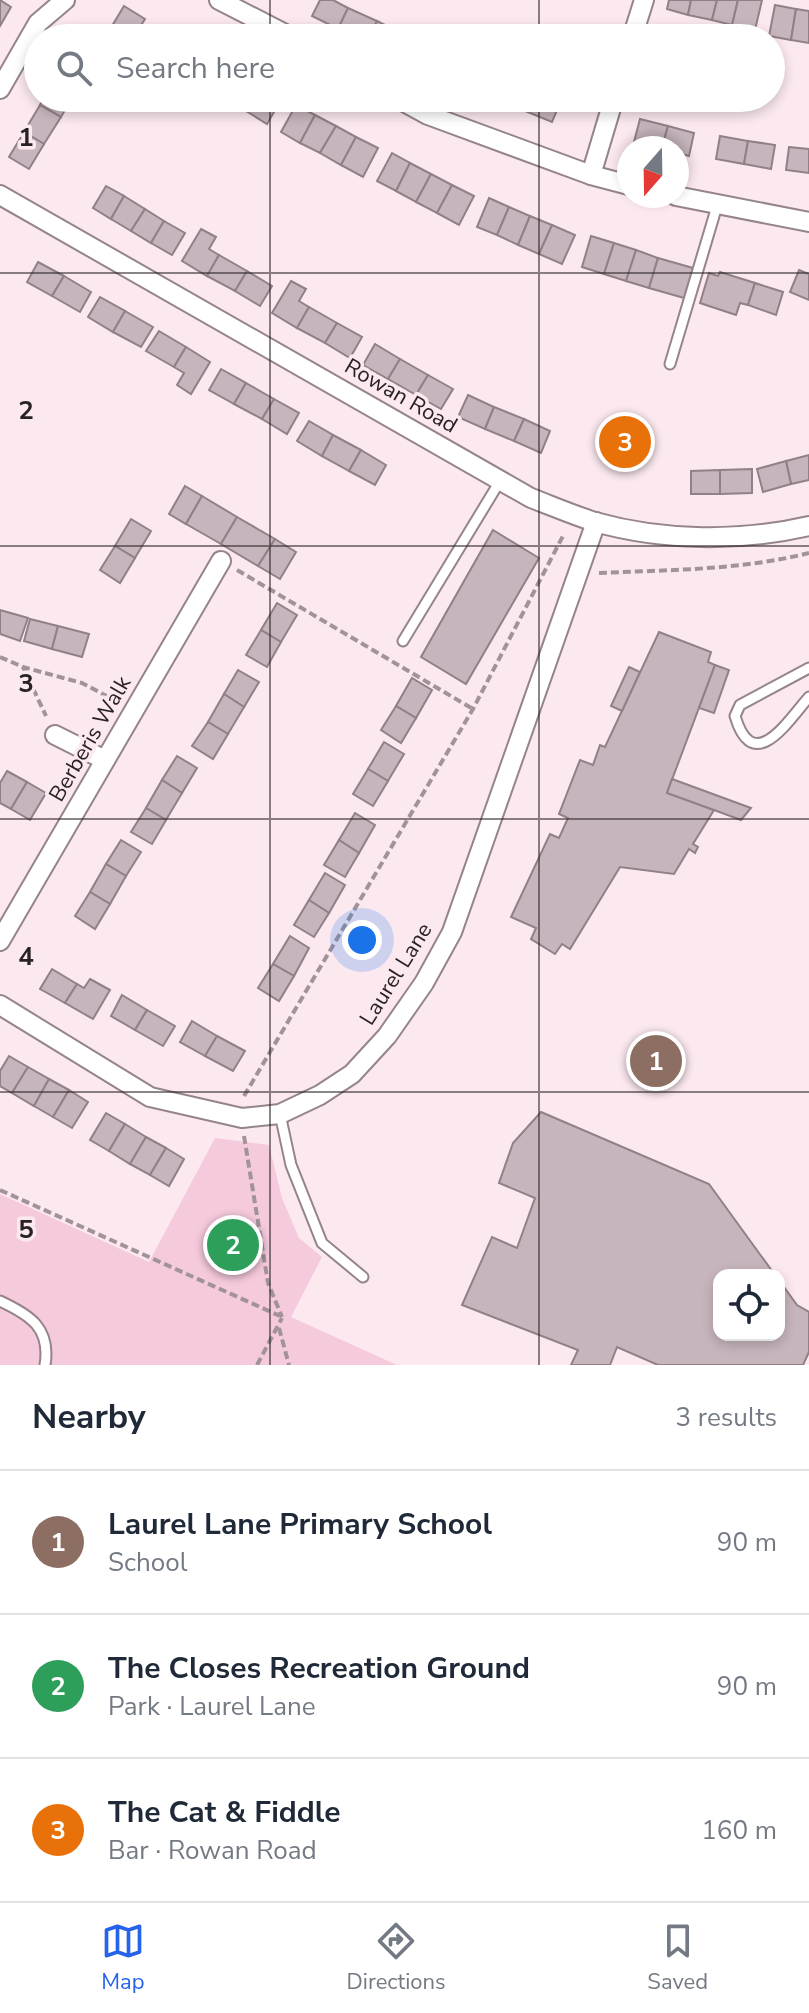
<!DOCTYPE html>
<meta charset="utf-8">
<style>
body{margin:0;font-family:"Nunito Sans",sans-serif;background:#f2f2f3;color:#1f2937}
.controls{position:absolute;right:24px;bottom:24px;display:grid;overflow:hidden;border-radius:16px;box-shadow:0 4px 12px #0003}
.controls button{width:72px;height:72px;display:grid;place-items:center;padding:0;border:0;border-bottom:2px solid #e0e1e3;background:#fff;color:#1f2937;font:40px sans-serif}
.compass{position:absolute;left:617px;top:136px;width:72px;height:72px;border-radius:50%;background:#fff;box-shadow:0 4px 12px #0003;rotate:200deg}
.you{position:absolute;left:362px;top:940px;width:28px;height:28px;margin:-20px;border:6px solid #fff;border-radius:50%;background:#1a73e8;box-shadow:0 0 0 12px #1a73e833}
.badge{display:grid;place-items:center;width:52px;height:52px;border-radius:50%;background:#2563eb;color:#fff;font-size:26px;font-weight:700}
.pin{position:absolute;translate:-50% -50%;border:4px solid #fff;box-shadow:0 2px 8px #0006}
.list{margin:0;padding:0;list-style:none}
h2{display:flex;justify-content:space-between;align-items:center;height:104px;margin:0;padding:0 32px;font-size:34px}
h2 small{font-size:26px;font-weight:400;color:#747a83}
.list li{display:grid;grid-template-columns:52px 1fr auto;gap:24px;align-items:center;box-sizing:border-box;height:144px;padding:0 32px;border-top:2px solid #e0e1e3}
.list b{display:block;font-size:30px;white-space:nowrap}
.list p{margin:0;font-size:26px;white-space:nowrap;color:#747a83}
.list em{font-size:26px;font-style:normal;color:#747a83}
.icon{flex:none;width:44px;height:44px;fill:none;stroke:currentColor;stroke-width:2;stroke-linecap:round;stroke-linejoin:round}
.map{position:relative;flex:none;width:809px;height:1365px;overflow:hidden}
.search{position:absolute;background:#fff;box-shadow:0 4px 12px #0003;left:24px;right:24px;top:24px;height:88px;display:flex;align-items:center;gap:20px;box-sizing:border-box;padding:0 28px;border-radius:44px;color:#747a83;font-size:30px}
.sheet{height:536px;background:#fff}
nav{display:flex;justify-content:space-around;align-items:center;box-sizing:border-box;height:112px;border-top:2px solid #e0e1e3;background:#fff;font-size:22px;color:#747a83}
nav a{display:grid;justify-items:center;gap:4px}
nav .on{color:#2563eb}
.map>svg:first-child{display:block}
</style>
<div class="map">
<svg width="809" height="1365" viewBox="0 0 809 1365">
<rect width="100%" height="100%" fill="#fce9f0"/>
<!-- green -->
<polygon fill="#f6cadd" points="215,1138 269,1145 282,1198 299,1238 322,1257 291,1317 397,1365 0,1365 0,1194 149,1262"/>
<!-- building -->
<g fill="#c7b5bd" stroke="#918087" stroke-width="2">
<polygon points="0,0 11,7 0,26"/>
<polygon points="320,0 333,0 348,8 338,29 312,16"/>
<polygon points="669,0 691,0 688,15 667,9"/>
<polygon points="691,0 717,0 712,20 688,15"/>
<polygon points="717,0 738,0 732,25 712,20"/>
<polygon points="738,0 762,0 755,30 732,25"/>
<polygon points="775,5 796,9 791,40 769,36"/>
<polygon points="124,6 145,19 133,38 121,38 109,31"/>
<polygon points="348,8 377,21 369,38 357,38 338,29"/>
<polygon points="796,9 809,11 809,43 791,40"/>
<polygon points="377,21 403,34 401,38 369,38"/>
<polygon points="44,98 72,98 61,117 40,105"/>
<polygon points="226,98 253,98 246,111"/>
<polygon points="253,98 282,98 267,124 246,111"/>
<polygon points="500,98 530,98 525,111 499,101"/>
<polygon points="530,98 562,98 552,122 525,111"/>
<polygon points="40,105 61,117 44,144 24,132"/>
<polygon points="296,105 315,115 300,143 281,132"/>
<polygon points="315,115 336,126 320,153 300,143"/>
<polygon points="640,119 668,126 662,148 634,142"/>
<polygon points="336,126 356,137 341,165 320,153"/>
<polygon points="668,126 694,133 689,156 677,153 677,148 662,148"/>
<polygon points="24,132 44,144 29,169 9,157"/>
<polygon points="720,136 748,141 744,164 716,159"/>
<polygon points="356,137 378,148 363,177 341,165"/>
<polygon points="748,141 775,145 771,169 744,164"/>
<polygon points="789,147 809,149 809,173 786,170"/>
<polygon points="392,153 410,163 396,191 377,181"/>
<polygon points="410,163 431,174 416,202 396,191"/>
<polygon points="431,174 452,185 437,213 416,202"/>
<polygon points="452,185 474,196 459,225 437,213"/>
<polygon points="106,186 124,196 111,219 93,208"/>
<polygon points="124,196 145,209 131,231 111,219"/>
<polygon points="489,198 509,207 497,235 477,227"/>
<polygon points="509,207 530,216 518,245 497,235"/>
<polygon points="145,209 164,221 151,243 131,231"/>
<polygon points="530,216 552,225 539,254 518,245"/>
<polygon points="164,221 185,233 172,255 151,243"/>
<polygon points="552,225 575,235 562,264 539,254"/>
<polygon points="201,229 216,237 209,249 219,255 207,276 182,261"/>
<polygon points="591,236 614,243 604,274 582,267"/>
<polygon points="614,243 636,250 626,281 604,274"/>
<polygon points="636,250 658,258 649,288 626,281"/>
<polygon points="219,255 247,271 235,291 207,276"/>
<polygon points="658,258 693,268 684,298 649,288"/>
<polygon points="38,262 64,276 52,296 27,282"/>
<polygon points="799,270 809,274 809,300 790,292"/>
<polygon points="247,271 272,286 260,306 235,291"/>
<polygon points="720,272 755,283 748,305 740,303 736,315 700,303 709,273 718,276"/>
<polygon points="64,276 91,292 80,312 52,296"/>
<polygon points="291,281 306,289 299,301 309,307 297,328 272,313"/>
<polygon points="755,283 783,292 776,315 748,305"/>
<polygon points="100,297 125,311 113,332 88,317"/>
<polygon points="309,307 337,323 325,343 297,328"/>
<polygon points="125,311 153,327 141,347 113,332"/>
<polygon points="337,323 362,337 350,358 325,343"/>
<polygon points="159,331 186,347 174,367 146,351"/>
<polygon points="375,344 400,359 388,379 363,365"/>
<polygon points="186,347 210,362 191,394 177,385 184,373 174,367"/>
<polygon points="400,359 428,375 416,395 388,379"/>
<polygon points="221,369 246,383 234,404 209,390"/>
<polygon points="428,375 453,389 441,409 416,395"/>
<polygon points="246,383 274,399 262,419 234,404"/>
<polygon points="468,395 494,407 485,429 458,417"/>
<polygon points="274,399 299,413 287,434 262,419"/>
<polygon points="494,407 524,419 514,441 485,429"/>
<polygon points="524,419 550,431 541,453 514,441"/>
<polygon points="309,421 333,435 322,456 297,441"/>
<polygon points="333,435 361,450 349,471 322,456"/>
<polygon points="361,450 386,465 375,485 349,471"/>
<polygon points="809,455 809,480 791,484 786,461"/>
<polygon points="786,461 791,484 763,492 757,469"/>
<polygon points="752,469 752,493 720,494 720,470"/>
<polygon points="720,470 720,494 691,494 691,471"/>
<polygon points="185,486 202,496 186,524 169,514"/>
<polygon points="202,496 237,517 221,544 186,524"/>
<polygon points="237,517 275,539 258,566 221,544"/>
<polygon points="131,519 151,531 135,558 115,546"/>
<polygon points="493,530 539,558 466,684 421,657"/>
<polygon points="275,539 296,552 280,579 258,566"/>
<polygon points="115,546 135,558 120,583 100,570"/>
<polygon points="277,603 297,615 281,642 261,630"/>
<polygon points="0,610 28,618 20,641 0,634"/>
<polygon points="30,619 58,626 52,649 24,641"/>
<polygon points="58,626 89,634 82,657 52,649"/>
<polygon points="261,630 281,642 267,667 246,655"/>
<polygon points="659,632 711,652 708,662 715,665 667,793 714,810 693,844 698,847 695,853 689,849 674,874 620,867 570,949 562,944 555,954 531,939 536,928 511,917 550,834 559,838 568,818 559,814 580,760 593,765 600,745 605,747"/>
<polygon points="715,665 729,670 714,713 699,708"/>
<polygon points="629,667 640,672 622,711 611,706"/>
<polygon points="238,670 259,682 244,707 224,694"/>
<polygon points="412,678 432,690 416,718 396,706"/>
<polygon points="224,694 244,707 228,734 208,722"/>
<polygon points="396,706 416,718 401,743 381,730"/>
<polygon points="208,722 228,734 213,759 192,746"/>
<polygon points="384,742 404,754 388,781 368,769"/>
<polygon points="177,756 197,768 182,793 162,780"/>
<polygon points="368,769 388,781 373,806 353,794"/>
<polygon points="7,771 27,782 11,809 0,803 0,783"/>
<polygon points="672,779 751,808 741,820 714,810 667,793"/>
<polygon points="162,780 182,793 166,820 146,808"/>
<polygon points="27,782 46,793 30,820 11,809"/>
<polygon points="146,808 166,820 152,844 131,832"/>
<polygon points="355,813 375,825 359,853 339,840"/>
<polygon points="121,840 141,852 126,876 106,864"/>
<polygon points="339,840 359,853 345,877 324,865"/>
<polygon points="106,864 126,876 110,904 90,892"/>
<polygon points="325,873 345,885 329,913 309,900"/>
<polygon points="90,892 110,904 95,929 75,916"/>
<polygon points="309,900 329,913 314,937 294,925"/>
<polygon points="290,936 309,948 294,976 273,964"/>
<polygon points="273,964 294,976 279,1001 258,988"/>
<polygon points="52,969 77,984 65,1003 40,989"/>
<polygon points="90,979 110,990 93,1019 65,1003 77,984 84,988"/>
<polygon points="122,995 147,1010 135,1030 111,1016"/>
<polygon points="147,1010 175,1026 163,1046 135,1030"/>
<polygon points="192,1021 217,1036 205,1056 180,1042"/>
<polygon points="217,1036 245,1051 233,1071 205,1056"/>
<polygon points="9,1056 28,1067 12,1093 0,1086 0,1071"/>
<polygon points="28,1067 49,1079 34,1106 12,1093"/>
<polygon points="49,1079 69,1090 53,1117 34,1106"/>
<polygon points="69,1090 88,1102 72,1128 53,1117"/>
<polygon points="541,1112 709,1184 775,1275 719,1275 719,1335 779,1335 779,1280 797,1305 809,1312 809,1352 803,1365 658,1365 617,1347 610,1365 571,1365 578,1350 462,1305 492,1237 517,1248 535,1198 499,1183 513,1143"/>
<polygon points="106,1113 125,1124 109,1151 90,1140"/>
<polygon points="125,1124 146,1137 130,1164 109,1151"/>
<polygon points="146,1137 166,1148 150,1175 130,1164"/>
<polygon points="166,1148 184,1159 169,1186 150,1175"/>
</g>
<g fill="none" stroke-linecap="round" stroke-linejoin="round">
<defs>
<g id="service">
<polyline points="670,364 717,206"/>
<polyline points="403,641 500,481"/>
<path d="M809 668 740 705 735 716C753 777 788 721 809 697"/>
<polyline points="280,1114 291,1165 322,1243 363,1277"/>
<path d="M0 1301C30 1315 51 1328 45 1365"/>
</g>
<g id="minor">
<polyline points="219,0 293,38"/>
<polyline points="632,38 644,0"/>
<polyline points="0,89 38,23 65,0"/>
<polyline points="397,98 428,115 591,175 629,185"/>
<polyline points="591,175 614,98"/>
<path d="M0 195 531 498C552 506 573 515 595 522 663 541 740 542 809 526"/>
<polyline points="676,196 809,222"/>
<polyline points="55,735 105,760"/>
<polyline points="0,941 221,561"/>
<polyline points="0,1005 150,1097 242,1118 280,1114 320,1095 352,1074 387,1036 424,983 452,932 596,522"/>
</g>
</defs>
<!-- service casing -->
<use href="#service" stroke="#95848b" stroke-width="13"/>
<!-- minor casing -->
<use href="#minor" stroke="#95848b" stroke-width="22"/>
<!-- path -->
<g stroke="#a19399" stroke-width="4" stroke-dasharray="8 4" stroke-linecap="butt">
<polyline points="237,570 473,709"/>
<path d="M599 573C668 570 742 570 809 553"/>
<polyline points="0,657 23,667 82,683 118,702"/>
<polyline points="23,667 46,716"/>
<polyline points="244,1096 473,709 564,534"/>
<polyline points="244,1136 268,1283 282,1317"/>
<polyline points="0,1190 280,1316"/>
<polyline points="279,1328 289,1365"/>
<polyline points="257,1365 282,1318"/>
</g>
<!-- service -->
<use href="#service" stroke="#fff" stroke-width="9"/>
<!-- minor -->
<use href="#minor" stroke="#fff" stroke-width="18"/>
</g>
<!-- grid -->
<path fill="none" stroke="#292225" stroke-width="2" stroke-opacity="0.55" d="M270 0V38M539 0V38M270 98V1365M539 98V1365M0 273H809M0 546H809M0 819H809M0 1092H809"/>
<g text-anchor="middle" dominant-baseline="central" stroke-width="7" stroke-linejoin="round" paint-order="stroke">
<!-- street labels -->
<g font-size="22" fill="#292225" stroke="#fce9f0">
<text transform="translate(401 396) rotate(30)">Rowan Road</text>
<text transform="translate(90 739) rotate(-60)">Berberis Walk</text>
<text transform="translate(396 974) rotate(-58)">Laurel Lane</text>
</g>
</g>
<g font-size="26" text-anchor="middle" font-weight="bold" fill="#292225" stroke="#fce9f0" stroke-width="7" stroke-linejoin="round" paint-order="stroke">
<text x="26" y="146">1</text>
<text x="26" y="419">2</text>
<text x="26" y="692">3</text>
<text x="26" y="965">4</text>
<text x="26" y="1238">5</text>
</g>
</svg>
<div class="controls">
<button><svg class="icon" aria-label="locate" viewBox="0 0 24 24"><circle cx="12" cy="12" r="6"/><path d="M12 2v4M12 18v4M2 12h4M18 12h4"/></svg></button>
</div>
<svg class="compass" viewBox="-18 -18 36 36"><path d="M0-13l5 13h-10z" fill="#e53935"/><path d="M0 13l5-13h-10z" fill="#747a83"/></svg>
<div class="you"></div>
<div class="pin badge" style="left:656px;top:1061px;background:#8d6e63">1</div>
<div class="pin badge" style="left:233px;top:1245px;background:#2e9e5b">2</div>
<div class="pin badge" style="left:625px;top:442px;background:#e8710a">3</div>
<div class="search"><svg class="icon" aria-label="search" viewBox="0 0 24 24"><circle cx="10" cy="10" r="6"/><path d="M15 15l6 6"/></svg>Search here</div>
</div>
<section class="sheet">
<h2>Nearby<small>3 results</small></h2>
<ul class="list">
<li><span class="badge" style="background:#8d6e63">1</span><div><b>Laurel Lane Primary School</b><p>School</p></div><em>90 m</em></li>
<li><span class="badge" style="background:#2e9e5b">2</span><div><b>The Closes Recreation Ground</b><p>Park · Laurel Lane</p></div><em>90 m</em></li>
<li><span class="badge" style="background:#e8710a">3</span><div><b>The Cat &amp; Fiddle</b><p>Bar · Rowan Road</p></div><em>160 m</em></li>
</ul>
</section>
<nav>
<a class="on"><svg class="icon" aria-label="map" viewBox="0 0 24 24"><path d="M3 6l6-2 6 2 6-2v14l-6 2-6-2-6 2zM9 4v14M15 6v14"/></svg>Map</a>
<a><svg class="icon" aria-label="directions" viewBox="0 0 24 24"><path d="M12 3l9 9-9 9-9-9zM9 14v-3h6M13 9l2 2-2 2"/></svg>Directions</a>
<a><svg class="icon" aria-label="saved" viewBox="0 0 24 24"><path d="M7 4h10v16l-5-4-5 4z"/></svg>Saved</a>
</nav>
